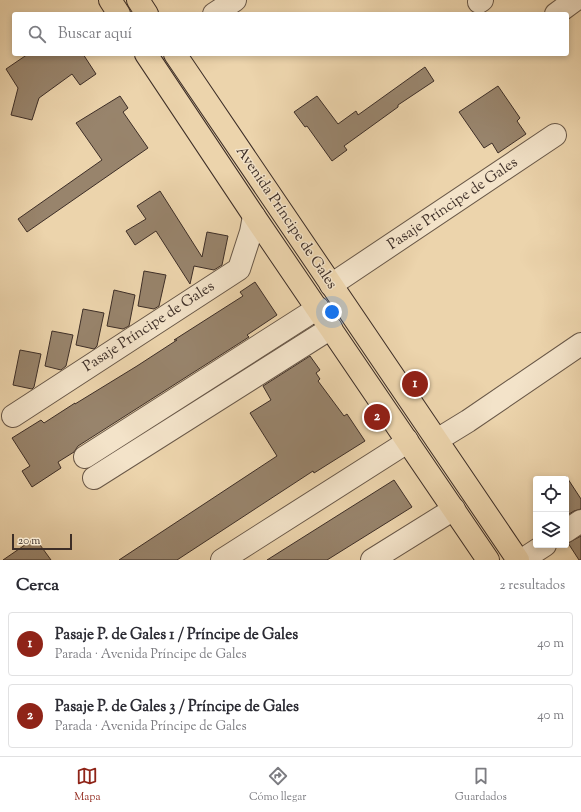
<!DOCTYPE html>
<html lang="es">
<meta charset="utf-8">
<style>
body{margin:0;font-family:"Sorts Mill Goudy",serif;background:#f2f2f3;color:#2b2b33}
.controls{position:absolute;right:12px;bottom:12px;display:grid;overflow:hidden;border-radius:4px;box-shadow:0 2px 6px #0003}
.controls button{width:36px;height:36px;display:grid;place-items:center;padding:0;border:0;border-bottom:1px solid #e1e1e2;background:#fff;color:#2b2b33;font:20px sans-serif}
.scale{position:absolute;left:12px;bottom:10px;width:60px;box-sizing:border-box;padding-left:4px;border:2px solid #3d2e27;border-top:0;font-size:11px;line-height:14px;white-space:nowrap;color:#3d2e27;-webkit-text-stroke:3px #f3e3c9;paint-order:stroke}
.you{position:absolute;left:332px;top:312px;width:14px;height:14px;margin:-10px;border:3px solid #fff;border-radius:50%;background:#1a73e8;box-shadow:0 0 0 6px #1a73e833}
.badge{display:grid;place-items:center;width:26px;height:26px;border-radius:50%;background:#8f2418;color:#fff;font-size:13px;font-weight:700}
.pin{position:absolute;translate:-50% -50%;border:2px solid #fff;box-shadow:0 1px 4px #0006}
.list{margin:0;padding:0;list-style:none}
h2{display:flex;justify-content:space-between;align-items:center;height:52px;margin:0;padding:0 16px;font-size:17px}
h2 small{font-size:13px;font-weight:400;color:#7c7c81}
.list li{display:grid;grid-template-columns:26px 1fr auto;gap:12px;align-items:center;box-sizing:border-box;height:64px;margin:0 8px 8px;padding:0 8px;border:1px solid #e1e1e2;border-radius:4px}
.list b{display:block;font-size:15px;white-space:nowrap}
.list p{margin:0;font-size:13px;white-space:nowrap;color:#7c7c81}
.list em{font-size:13px;font-style:normal;color:#7c7c81}
.icon{flex:none;width:22px;height:22px;fill:none;stroke:currentColor;stroke-width:2;stroke-linecap:round;stroke-linejoin:round}
.map{position:relative;flex:none;width:581px;height:560px;overflow:hidden}
.search{position:absolute;background:#fff;box-shadow:0 2px 6px #0003;left:12px;right:12px;top:12px;height:44px;display:flex;align-items:center;gap:10px;box-sizing:border-box;padding:0 14px;border-radius:4px;color:#7c7c81;font-size:15px}
.sheet{height:196px;background:#fff}
nav{display:flex;justify-content:space-around;align-items:center;box-sizing:border-box;height:56px;border-top:1px solid #e1e1e2;background:#fff;font-size:11px;color:#7c7c81}
nav a{display:grid;justify-items:center;gap:2px}
nav .on{color:#8f2418}
.map>svg:first-child{display:block}
</style>
<div class="map">
<svg width="581" height="560" viewBox="0 0 581 560">
<rect width="100%" height="100%" fill="#ecd4ac"/>
<filter id="stains"><feTurbulence type="fractalNoise" baseFrequency=".005" numOctaves="4"/><feColorMatrix values="0 0 0 0 .2 0 0 0 0 .09 0 0 0 0 .02 0 0 0 .5 -.17"/></filter>
<radialGradient id="worn" r=".72"><stop offset=".6" stop-color="#630" stop-opacity="0"/><stop offset="1" stop-color="#630" stop-opacity=".3"/></radialGradient>
<!-- building -->
<g fill="#98846c" stroke="#3d2e27">
<polygon points="28,54 83,54 96,74 80,85 72,74 39,98 32,120 11,115 18,88 6,69"/>
<polygon points="425,67 434,81 398,105 398,107 344,146 347,150 332,161 307,126 305,127 294,112 317,96 338,124 356,111 358,115"/>
<polygon points="498,86 520,118 517,121 526,134 498,153 492,143 484,148 459,112"/>
<polygon points="120,96 128,108 123,112 148,148 27,232 18,219 102,160 76,123"/>
<polygon points="160,191 202,257 207,232 228,236 222,265 214,270 194,266 190,284 156,231 135,245 126,231 146,219 137,206"/>
<polygon points="144,271 166,275 159,306 154,309 138,306"/>
<polygon points="255,282 277,315 247,335 249,337 78,446 74,452 58,462 61,468 32,487 22,471 30,466 12,438 41,420 44,423 75,403 75,404 137,366 177,340 174,340 243,296 240,292"/>
<polygon points="114,290 135,295 129,326 123,329 107,326"/>
<polygon points="83,309 104,313 97,346 94,349 76,345"/>
<polygon points="52,331 73,335 66,366 61,370 45,366"/>
<polygon points="20,350 41,354 34,387 32,389 13,385"/>
<polygon points="310,356 320,370 316,373 320,379 318,381 344,416 347,414 365,441 314,473 313,471 177,560 119,560 277,456 250,413 271,400 263,386"/>
<polygon points="566,476 581,499 581,509 574,511 566,516"/>
<polygon points="394,480 412,507 396,517 327,560 267,560"/>
<polygon points="581,536 581,560 579,560 568,543"/>
<polygon points="35,538 51,560 3,560"/>
</g>
<g fill="none" stroke-linecap="round" stroke-linejoin="round">
<defs>
<g id="minor">
<polyline points="479,2 482,0"/>
<polyline points="214,14 235,0"/>
<polyline points="556,14 575,0"/>
<polyline points="331,285 555,135"/>
<polyline points="13,416 239,269 251,232 254,216"/>
<polyline points="437,440 468,421 581,344"/>
<polyline points="85,457 318,308"/>
<polyline points="94,478 331,328"/>
<polyline points="566,531 581,521"/>
<polyline points="222,560 398,448 407,440"/>
<polyline points="372,560 454,509"/>
<polyline points="522,560 545,545"/>
</g>
<g id="major">
<polyline points="110,0 119,14"/>
<polyline points="138,0 147,14"/>
<polyline points="146,54 254,216 488,560"/>
<polyline points="175,54 518,560"/>
</g>
</defs>
<!-- minor casing -->
<use href="#minor" stroke="#695848" stroke-width="24"/>
<!-- major casing -->
<use href="#major" stroke="#3d2e27" stroke-width="24"/>
<!-- minor -->
<use href="#minor" stroke="#f3e3c9" stroke-width="22"/>
<!-- major -->
<use href="#major" stroke="#ecd4ac" stroke-width="22"/>
</g>
<g text-anchor="middle" dominant-baseline="central" stroke-width="3" stroke-linejoin="round" paint-order="stroke">
<!-- street labels -->
<g font-size="15" fill="#3d2e27" stroke="#f3e3c9">
<text transform="translate(453 204) rotate(-34)">Pasaje Príncipe de Gales</text>
<text transform="translate(286 218) rotate(56)">Avenida Príncipe de Gales</text>
<text transform="translate(149 327) rotate(-33)">Pasaje Príncipe de Gales</text>
</g>
</g>
<rect width="100%" height="100%" filter="url(#stains)"/>
<rect width="100%" height="100%" fill="url(#worn)"/>
</svg>
<div class="controls">
<button><svg class="icon" aria-label="locate" viewBox="0 0 24 24"><circle cx="12" cy="12" r="6"/><path d="M12 2v4M12 18v4M2 12h4M18 12h4"/></svg></button>
<button><svg class="icon" aria-label="layers" viewBox="0 0 24 24"><path d="M12 4l9 5-9 5-9-5zM3 14l9 5 9-5"/></svg></button>
</div>
<div class="scale">20 m</div>
<div class="you"></div>
<div class="pin badge" style="left:415px;top:384px">1</div>
<div class="pin badge" style="left:377px;top:417px">2</div>
<div class="search"><svg class="icon" aria-label="search" viewBox="0 0 24 24"><circle cx="10" cy="10" r="6"/><path d="M15 15l6 6"/></svg>Buscar aquí</div>
</div>
<section class="sheet">
<h2>Cerca<small>2 resultados</small></h2>
<ul class="list">
<li><span class="badge">1</span><div><b>Pasaje P. de Gales 1 / Príncipe de Gales</b><p>Parada · Avenida Príncipe de Gales</p></div><em>40 m</em></li>
<li><span class="badge">2</span><div><b>Pasaje P. de Gales 3 / Príncipe de Gales</b><p>Parada · Avenida Príncipe de Gales</p></div><em>40 m</em></li>
</ul>
</section>
<nav>
<a class="on"><svg class="icon" aria-label="map" viewBox="0 0 24 24"><path d="M3 6l6-2 6 2 6-2v14l-6 2-6-2-6 2zM9 4v14M15 6v14"/></svg>Mapa</a>
<a><svg class="icon" aria-label="directions" viewBox="0 0 24 24"><path d="M12 3l9 9-9 9-9-9zM9 14v-3h6M13 9l2 2-2 2"/></svg>Cómo llegar</a>
<a><svg class="icon" aria-label="saved" viewBox="0 0 24 24"><path d="M7 4h10v16l-5-4-5 4z"/></svg>Guardados</a>
</nav>
